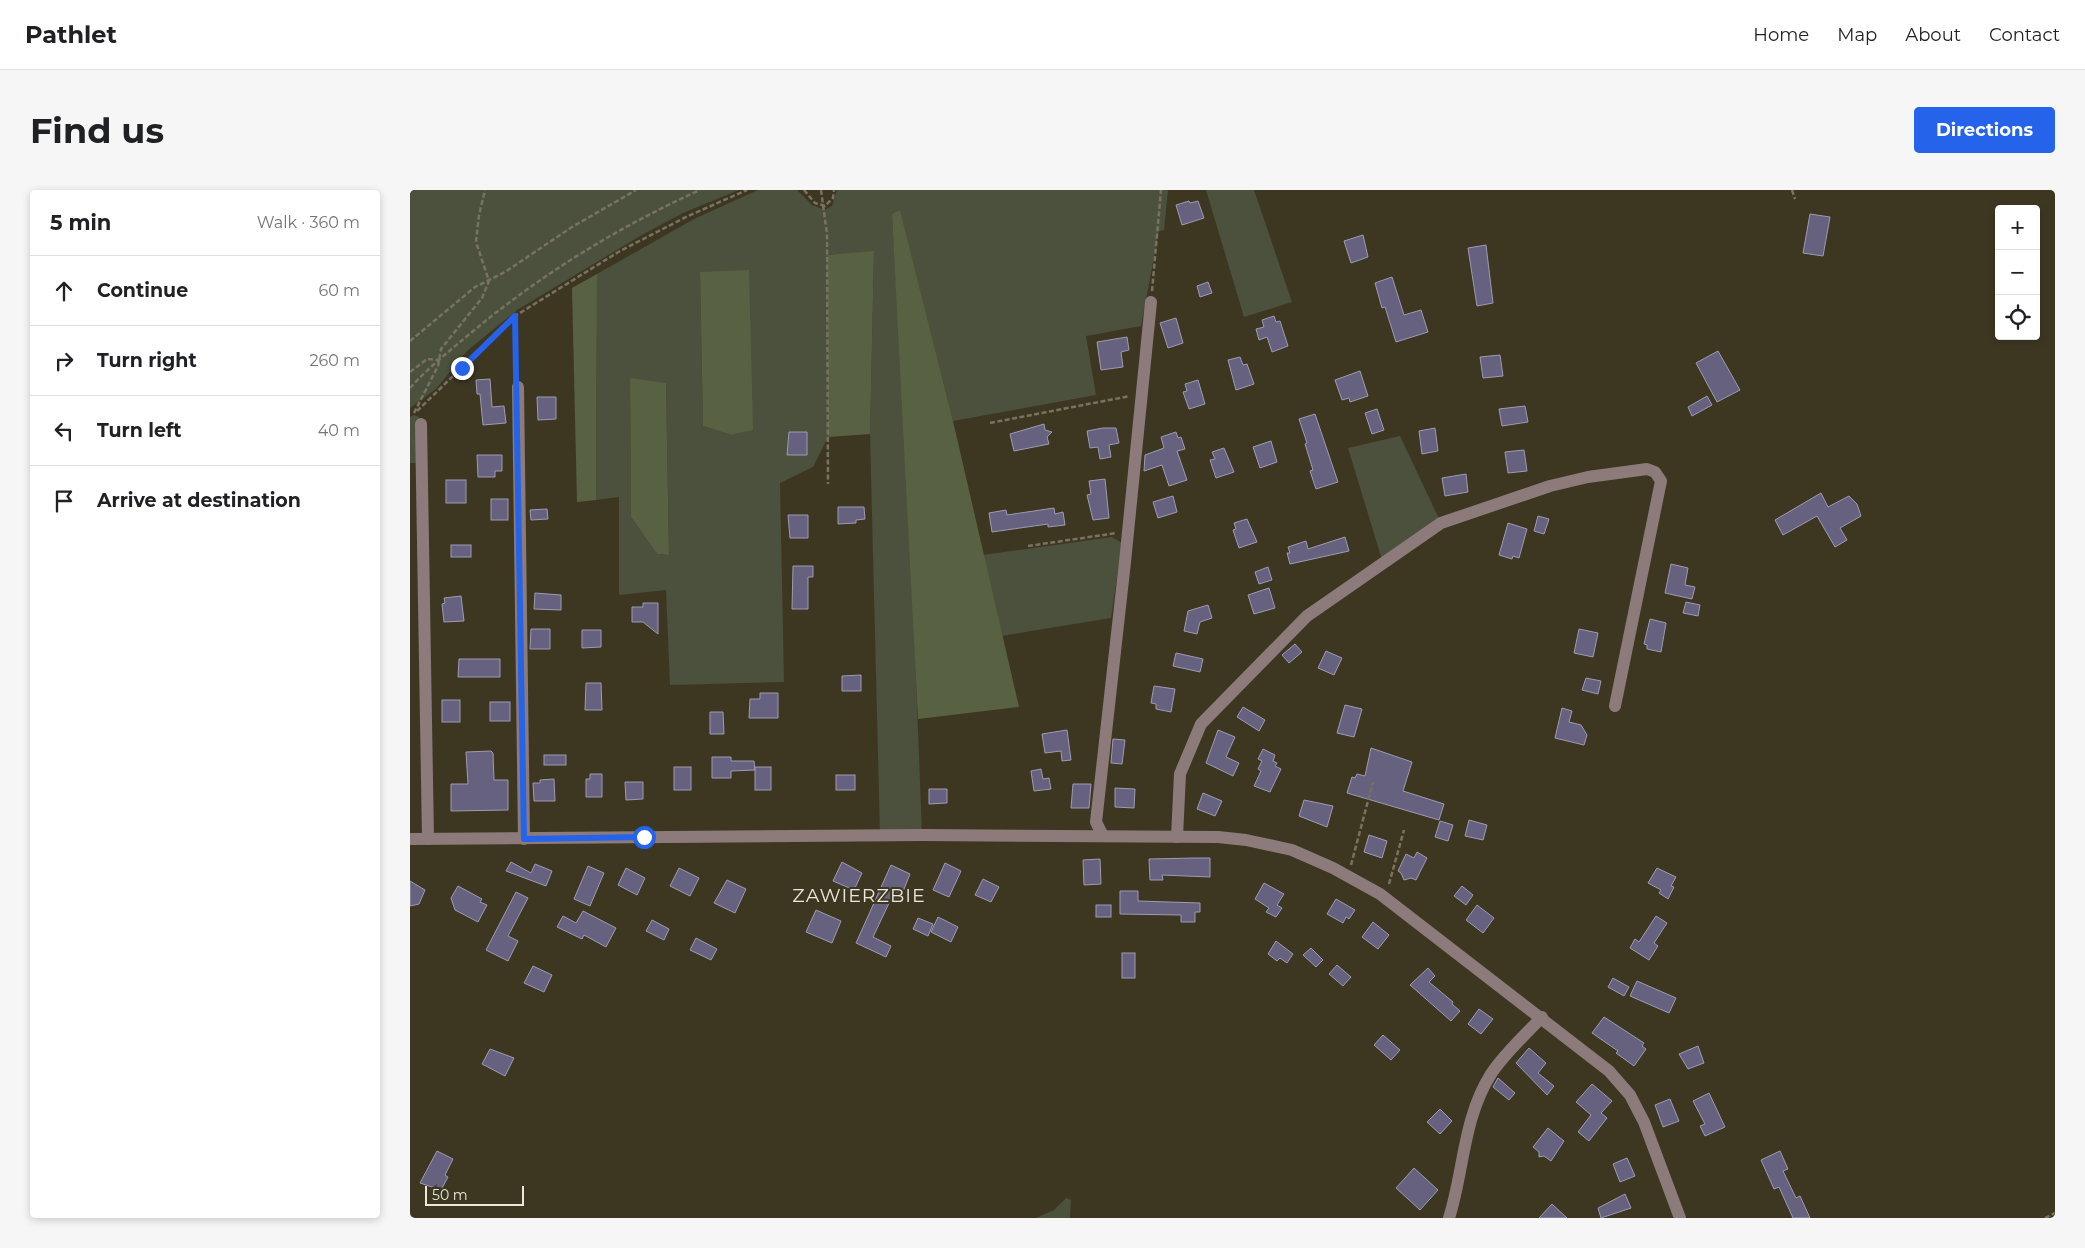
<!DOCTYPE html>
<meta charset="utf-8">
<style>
body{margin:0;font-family:Montserrat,sans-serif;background:#f6f6f6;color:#202124}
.controls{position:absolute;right:15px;top:15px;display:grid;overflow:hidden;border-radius:5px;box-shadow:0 2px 8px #0003}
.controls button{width:45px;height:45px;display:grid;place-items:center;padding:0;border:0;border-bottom:1px solid #e0e0e0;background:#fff;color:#202124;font:25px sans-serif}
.scale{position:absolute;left:15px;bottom:12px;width:99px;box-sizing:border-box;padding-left:5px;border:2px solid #ebe7da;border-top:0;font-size:14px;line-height:18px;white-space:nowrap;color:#ebe7da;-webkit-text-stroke:4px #3d3722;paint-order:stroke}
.stop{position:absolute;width:15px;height:15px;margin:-11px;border:4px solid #2563eb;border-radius:50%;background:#fff}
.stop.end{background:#2563eb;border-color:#fff;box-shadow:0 1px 5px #0008}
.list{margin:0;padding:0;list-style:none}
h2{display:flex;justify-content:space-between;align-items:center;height:65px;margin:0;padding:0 20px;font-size:21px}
h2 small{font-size:16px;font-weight:400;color:#757577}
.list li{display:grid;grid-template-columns:32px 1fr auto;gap:15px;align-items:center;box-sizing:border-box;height:70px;padding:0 20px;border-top:1px solid #e0e0e0}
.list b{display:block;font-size:19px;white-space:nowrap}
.list em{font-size:16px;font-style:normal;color:#757577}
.icon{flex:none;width:28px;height:28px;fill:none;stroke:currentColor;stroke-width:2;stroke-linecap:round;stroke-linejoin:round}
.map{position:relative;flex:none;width:1645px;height:1028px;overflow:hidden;border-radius:5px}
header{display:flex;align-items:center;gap:30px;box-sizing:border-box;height:70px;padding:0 25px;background:#fff;border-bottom:1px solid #e0e0e0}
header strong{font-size:24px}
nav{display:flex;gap:28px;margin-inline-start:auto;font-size:18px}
.intro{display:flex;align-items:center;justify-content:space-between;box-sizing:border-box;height:120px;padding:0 30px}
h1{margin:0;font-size:35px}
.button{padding:12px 22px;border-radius:5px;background:#2563eb;color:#fff;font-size:18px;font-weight:700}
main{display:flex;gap:30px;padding:0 30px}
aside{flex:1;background:#fff;border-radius:5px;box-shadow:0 2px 8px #0003}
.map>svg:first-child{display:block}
</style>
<header>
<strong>Pathlet</strong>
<nav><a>Home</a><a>Map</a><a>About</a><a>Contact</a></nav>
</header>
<div class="intro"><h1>Find us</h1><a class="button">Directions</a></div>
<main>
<aside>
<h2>5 min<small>Walk · 360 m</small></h2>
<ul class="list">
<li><svg class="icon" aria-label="ahead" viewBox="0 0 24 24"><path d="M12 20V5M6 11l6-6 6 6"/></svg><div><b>Continue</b></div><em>60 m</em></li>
<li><svg class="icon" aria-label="right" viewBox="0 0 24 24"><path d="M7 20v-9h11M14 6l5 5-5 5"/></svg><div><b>Turn right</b></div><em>260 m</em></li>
<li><svg class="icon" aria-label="left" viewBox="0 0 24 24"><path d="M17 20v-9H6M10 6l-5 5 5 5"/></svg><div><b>Turn left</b></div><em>40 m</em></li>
<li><svg class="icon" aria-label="arrive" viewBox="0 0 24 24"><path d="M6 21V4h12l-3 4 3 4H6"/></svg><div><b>Arrive at destination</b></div></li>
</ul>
</aside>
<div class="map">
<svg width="1645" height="1028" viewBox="0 0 1645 1028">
<rect width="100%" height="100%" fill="#3d3722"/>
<!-- green -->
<g fill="#4b513c" fill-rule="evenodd">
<polygon points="0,0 329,0 273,23 230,46 107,120 57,161 26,199 0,218"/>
<path d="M348 0H387L402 15 415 20 422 16 427 0H758L754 40 749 41 731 136 676 146 686 205 543 231 490 21 482 24 500 331 512 645H470L460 244 464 62 417 65 418 247 403 277 370 293 374 492 260 495 256 400 209 405V307L186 310 187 84 284 29ZM290 82 343 240H342L321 245 293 236ZM220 189 256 194 259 365 247 364 221 327Z"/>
<polygon points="796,0 844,0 882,112 834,127"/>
<polygon points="4,225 9,227 13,273 0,273 0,227"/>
<polygon points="990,246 1031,333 973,373 938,258"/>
<polygon points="702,347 712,353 701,428 591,446 573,365"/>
<polygon points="656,1008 661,1010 660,1028 626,1028 644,1020"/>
</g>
<!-- forest -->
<g fill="#596143">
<polygon points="490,20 543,231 609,517 508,529 482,24"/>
<polygon points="464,61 460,244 418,247 417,65"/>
<polygon points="339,80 343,240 321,245 293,236 290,82"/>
<polygon points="187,84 186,310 167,312 162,98"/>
<polygon points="220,188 256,193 259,365 247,364 221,327"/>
</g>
<!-- building -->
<g fill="#66617f" stroke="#9e9bb3">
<polygon points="779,11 780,13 788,11 794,28 772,35 766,15"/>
<polygon points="1400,24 1420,27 1413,66 1393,63"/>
<polygon points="953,45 958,67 941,73 934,51"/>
<polygon points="1076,55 1083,113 1067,116 1058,58"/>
<polygon points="982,87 994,125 1011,120 1018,142 986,152 975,117 972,118 965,93"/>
<polygon points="798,92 802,103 790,107 787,96"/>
<polygon points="864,126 866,132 870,131 878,156 862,162 857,147 849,150 846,139 854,137 852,130"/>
<polygon points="766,128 773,153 758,158 750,133"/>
<polygon points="717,147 719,160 711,162 713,177 691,180 687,152"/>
<polygon points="1308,161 1330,200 1307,212 1286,173"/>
<polygon points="1090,165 1093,186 1073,188 1070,167"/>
<polygon points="830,167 833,175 837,174 844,194 826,200 818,170"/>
<polygon points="950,181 958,206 940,212 939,208 932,210 925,190"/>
<polygon points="80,189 82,217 94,216 96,233 73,235 70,204 67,204 66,190"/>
<polygon points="788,190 795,214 779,219 773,202 777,201 775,194"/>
<polygon points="1297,206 1302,215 1282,226 1278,217"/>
<polygon points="127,207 146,207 146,229 128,230"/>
<polygon points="1115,216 1118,232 1092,236 1089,219"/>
<polygon points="967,219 974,240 962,244 955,223"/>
<polygon points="905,224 928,292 906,299 900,281 903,280 895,254 897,253 889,229"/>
<polygon points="634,234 635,240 642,242 637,247 639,254 604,261 600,244"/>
<polygon points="693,238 706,238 709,253 699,255 701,267 690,269 688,257 680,258 677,241"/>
<polygon points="1025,238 1028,261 1012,264 1009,241"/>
<polygon points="379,242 397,242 397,265 377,265"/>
<polygon points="766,242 768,248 771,247 775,259 767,261 777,290 759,296 752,275 734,281 735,265 754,258 751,247"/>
<polygon points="861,251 867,272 850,278 843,257"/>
<polygon points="814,258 824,282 806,288 800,270 805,269 802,262"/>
<polygon points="1114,260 1117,281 1098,283 1095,262"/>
<polygon points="67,265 92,265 92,281 85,281 85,287 68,287"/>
<polygon points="1056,284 1058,302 1035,306 1032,288"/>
<polygon points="695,289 699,328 683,330 677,305 681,304 679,291"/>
<rect x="36" y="290" width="20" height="23"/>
<polygon points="1411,303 1418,317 1439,306 1447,314 1451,326 1430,338 1437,350 1425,357 1407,326 1373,345 1365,330"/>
<polygon points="763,306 767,322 748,328 743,312"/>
<rect x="81" y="309" width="17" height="21"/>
<polygon points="428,317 454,317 455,329 446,330 446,333 428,334"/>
<polygon points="644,318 645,324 653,322 655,335 638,337 638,334 582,342 579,323 596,320 597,325"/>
<polygon points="137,319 138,329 121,330 120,320"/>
<polygon points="378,325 398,325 398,348 380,348"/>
<polygon points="1128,326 1139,329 1134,344 1124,341"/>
<polygon points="837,329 847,352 829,358 823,340 826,339 824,333"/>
<polygon points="1098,333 1117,339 1109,368 1103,366 1102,369 1089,365"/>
<polygon points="935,347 939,361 880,374 877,363 880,363 878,357 896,351 898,359"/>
<rect x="41" y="355" width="20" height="12"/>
<polygon points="1261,374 1278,378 1275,395 1285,397 1282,409 1255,403"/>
<polygon points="383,376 403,376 403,387 398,387 398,419 382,419"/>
<polygon points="858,377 862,390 849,394 845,382"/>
<polygon points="859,398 865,418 844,424 838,405"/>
<polygon points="125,403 151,405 151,420 124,419"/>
<polygon points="51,406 54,431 34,432 32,414 35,413 34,408"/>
<polygon points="1276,412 1290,415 1288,426 1273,423"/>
<polygon points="233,413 248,413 248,444 233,432 222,432 222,417 233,417"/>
<polygon points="798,415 802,428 790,432 787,444 774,441 778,421"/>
<polygon points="1240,429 1256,433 1251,462 1237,459 1237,455 1234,454"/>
<polygon points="121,439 140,439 140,459 120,459"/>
<polygon points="1169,439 1188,443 1183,467 1164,463"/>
<polygon points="172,440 191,440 191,457 172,458"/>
<polygon points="885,454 892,462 879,473 872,465"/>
<polygon points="916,461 932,468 924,485 908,478"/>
<polygon points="766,463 793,469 790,482 763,476"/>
<polygon points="49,469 90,469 90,487 48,487"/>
<polygon points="451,485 451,501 432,501 432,486"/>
<polygon points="1176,488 1191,491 1188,504 1172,500"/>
<polygon points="176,493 191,493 192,520 175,520"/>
<polygon points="744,496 765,499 761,522 746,519 746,514 741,513"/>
<polygon points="350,503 368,503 368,528 339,528 340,509 350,509"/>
<rect x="32" y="510" width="18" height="22"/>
<rect x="80" y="512" width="20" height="19"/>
<polygon points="935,515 952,519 944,547 927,543"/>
<polygon points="833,517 855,530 849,541 827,527"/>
<polygon points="1152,518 1162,521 1159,532 1171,535 1177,545 1174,555 1145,548"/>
<polygon points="300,522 313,522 314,544 300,544"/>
<polygon points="657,540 661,570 652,571 651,561 635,563 632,544"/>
<polygon points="808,540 825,547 816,567 829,573 823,586 796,573"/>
<polygon points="703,549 715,550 712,574 701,573"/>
<polygon points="961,558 1002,572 993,601 1034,614 1029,630 937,603 942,587 945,588 947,584 955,586"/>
<polygon points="853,559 865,565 863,571 867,573 865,576 871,579 860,602 844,596 851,581 848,579 852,571 848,569"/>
<polygon points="81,561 83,563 84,590 98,590 98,620 41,621 41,594 58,594 56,562"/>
<rect x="134" y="565" width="22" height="10"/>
<polygon points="302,567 321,567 321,571 344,571 345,580 321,581 321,588 302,588"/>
<rect x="264" y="577" width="17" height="23"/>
<rect x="345" y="577" width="16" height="23"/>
<polygon points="631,579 633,589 639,588 641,599 624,601 621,581"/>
<polygon points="180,584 192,584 192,607 176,607 176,589 180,589"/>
<rect x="426" y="585" width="19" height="15"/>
<polygon points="144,589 145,611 124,611 123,593 130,593 130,590"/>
<polygon points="215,592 233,592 233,609 216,610"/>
<polygon points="663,594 681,594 679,618 661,618"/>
<polygon points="705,598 725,599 724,618 705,617"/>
<polygon points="519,599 537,599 537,613 519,614"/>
<polygon points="793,603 812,611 805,626 787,619"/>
<polygon points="894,610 923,616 917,637 889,626"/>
<polygon points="1059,630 1077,635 1073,650 1055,646"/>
<polygon points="1030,631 1043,635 1038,651 1025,647"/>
<polygon points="959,645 977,651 972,668 954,662"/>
<polygon points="1007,662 1017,668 1006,690 1001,688 994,690 991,683 988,681 996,664 1004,668"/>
<polygon points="785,668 800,668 800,687 752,685 753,690 740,690 739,669"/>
<polygon points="690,669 691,694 674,695 673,670"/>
<polygon points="101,672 121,683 125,674 142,681 136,696 96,681"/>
<polygon points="432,672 452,683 444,700 423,691"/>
<polygon points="535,673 551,681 539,707 523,700"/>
<polygon points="481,675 500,684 490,709 486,707 485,711 481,709 463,747 481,756 476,767 446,753"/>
<polygon points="178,676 194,683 180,716 164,709"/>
<polygon points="216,678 235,688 227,705 208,695"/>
<polygon points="269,678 289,688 280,706 260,696"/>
<polygon points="1247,678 1266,687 1261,696 1264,697 1258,709 1249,703 1251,700 1238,693"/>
<polygon points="573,689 589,697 581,712 565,705"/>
<polygon points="317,690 336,699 325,723 304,713"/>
<polygon points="0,691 15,700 9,714 0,716"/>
<polygon points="854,693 874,704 867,715 872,718 866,727 856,722 859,718 845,709"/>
<polygon points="48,696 72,709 70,712 77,715 68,732 45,720 41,708"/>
<polygon points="1052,696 1063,705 1056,715 1044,706"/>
<polygon points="710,701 728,701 728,711 790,713 790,722 785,722 785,732 771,732 771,725 710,724"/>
<polygon points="106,702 118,708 98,746 108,751 98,771 76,760"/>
<polygon points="926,709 945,720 939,729 936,727 933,733 917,724"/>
<rect x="686" y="715" width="15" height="12"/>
<polygon points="1067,715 1084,728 1073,743 1056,730"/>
<polygon points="406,720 431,731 422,753 396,742"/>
<polygon points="173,721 206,738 196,757 174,745 172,749 147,737 153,726 166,733"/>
<polygon points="1246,726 1257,733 1244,753 1248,756 1239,770 1220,758 1225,749 1229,752"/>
<polygon points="528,727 548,737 541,752 521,742"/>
<polygon points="508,728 523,734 518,746 503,739"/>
<polygon points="242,730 259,739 254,750 236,741"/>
<polygon points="963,732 979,745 968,759 952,747"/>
<polygon points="286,748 307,759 301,770 280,760"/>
<polygon points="866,751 883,764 877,773 870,768 867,771 858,764"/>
<polygon points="901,758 913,770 906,777 893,765"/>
<rect x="712" y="763" width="13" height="25"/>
<polygon points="927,775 941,787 933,796 919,784"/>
<polygon points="123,776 142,785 134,802 114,793"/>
<polygon points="1018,778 1025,786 1019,792 1043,812 1042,814 1050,821 1041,831 1000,795"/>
<polygon points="1203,788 1219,797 1214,806 1198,797"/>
<polygon points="1227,791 1266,808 1259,823 1220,806"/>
<polygon points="1069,819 1083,829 1071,844 1058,834"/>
<polygon points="1194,827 1234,853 1232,856 1236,859 1224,876 1206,863 1208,861 1182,843"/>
<polygon points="973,845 990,860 981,870 964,855"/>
<polygon points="1288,856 1294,873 1278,879 1269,864"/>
<polygon points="1119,858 1136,873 1128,883 1144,896 1137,905 1106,873"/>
<polygon points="80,859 104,868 95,886 72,874"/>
<polygon points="1088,888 1105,903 1099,910 1083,897"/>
<polygon points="1182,894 1202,911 1191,923 1197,928 1179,951 1168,942 1181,925 1166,912"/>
<polygon points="1299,903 1315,937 1295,946 1290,936 1295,934 1283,911"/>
<polygon points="1260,909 1269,931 1253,937 1245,915"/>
<polygon points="1030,919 1042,931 1030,944 1017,932"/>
<polygon points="1138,938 1154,951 1141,971 1134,966 1129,967 1129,962 1123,957"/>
<polygon points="27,961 43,969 35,985 38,987 31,1000 10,993"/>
<polygon points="1370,961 1378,979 1373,981 1386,1008 1390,1006 1400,1028 1383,1028 1369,997 1364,999 1351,970"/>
<polygon points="1217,968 1225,986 1210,992 1203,974"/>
<polygon points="1004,978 1028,1000 1010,1020 986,998"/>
<polygon points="1215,1004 1221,1018 1191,1028 1188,1018"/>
<polygon points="1142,1014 1157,1028 1129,1028"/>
</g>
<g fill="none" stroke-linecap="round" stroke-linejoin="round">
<!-- path -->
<g stroke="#787260" stroke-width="2.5" stroke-dasharray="5 2.5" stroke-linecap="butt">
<polyline points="394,0 405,13 415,16 423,8 424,0"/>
<polyline points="411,0 417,44 418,294"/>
<polyline points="1382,0 1385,9"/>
<polyline points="742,101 751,0"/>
<polyline points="105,126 107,186"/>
<polyline points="0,151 65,97 95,82 162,37 226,0"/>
<polyline points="0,182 17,169 29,170"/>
<path d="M0 198C17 179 37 163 56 147 127 87 206 38 290 0"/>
<polyline points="7,221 105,126 210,61 278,26 337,0"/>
<polyline points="4,223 28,176 31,159 72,108 79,91 66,52 69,25 75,0"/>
<polyline points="580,233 720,206"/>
<polyline points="618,356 707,343"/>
<polyline points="941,675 963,592"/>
<polyline points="979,694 994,640"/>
<polyline points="1635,1028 1645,1023"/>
</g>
<!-- minor -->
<g stroke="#8c7b7a" stroke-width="12">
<polyline points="108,197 114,649"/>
<polyline points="11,234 18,649"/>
<polyline points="693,646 686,632 715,372 741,112"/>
<polyline points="767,647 770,584 791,534 897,426 1031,333 1140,296 1178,287 1237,279 1245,282 1251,291 1205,516"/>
<polyline points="0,649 512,645 808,647 836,650 882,660 923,678 970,704 1199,881 1220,905 1234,932 1270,1028"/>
<path d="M1039 1028C1054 981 1053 928 1081 884 1094 864 1115 845 1132 827"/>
</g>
</g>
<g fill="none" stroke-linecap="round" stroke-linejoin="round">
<!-- route -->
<polyline stroke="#2563eb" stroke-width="6" points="52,178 105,126 114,649 234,647"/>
</g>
<g text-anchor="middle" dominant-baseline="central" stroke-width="4" stroke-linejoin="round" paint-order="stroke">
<!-- neighbourhood labels -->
<g font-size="19" letter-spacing="1" fill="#ebe7da" stroke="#3d3722">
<text x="449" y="705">ZAWIERZBIE</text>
</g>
</g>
</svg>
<div class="controls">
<button>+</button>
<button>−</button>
<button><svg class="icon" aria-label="locate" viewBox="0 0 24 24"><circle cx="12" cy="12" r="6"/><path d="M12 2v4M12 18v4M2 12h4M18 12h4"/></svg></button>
</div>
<div class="scale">50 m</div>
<div class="stop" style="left:234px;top:647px"></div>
<div class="stop end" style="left:52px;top:178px"></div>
</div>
</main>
